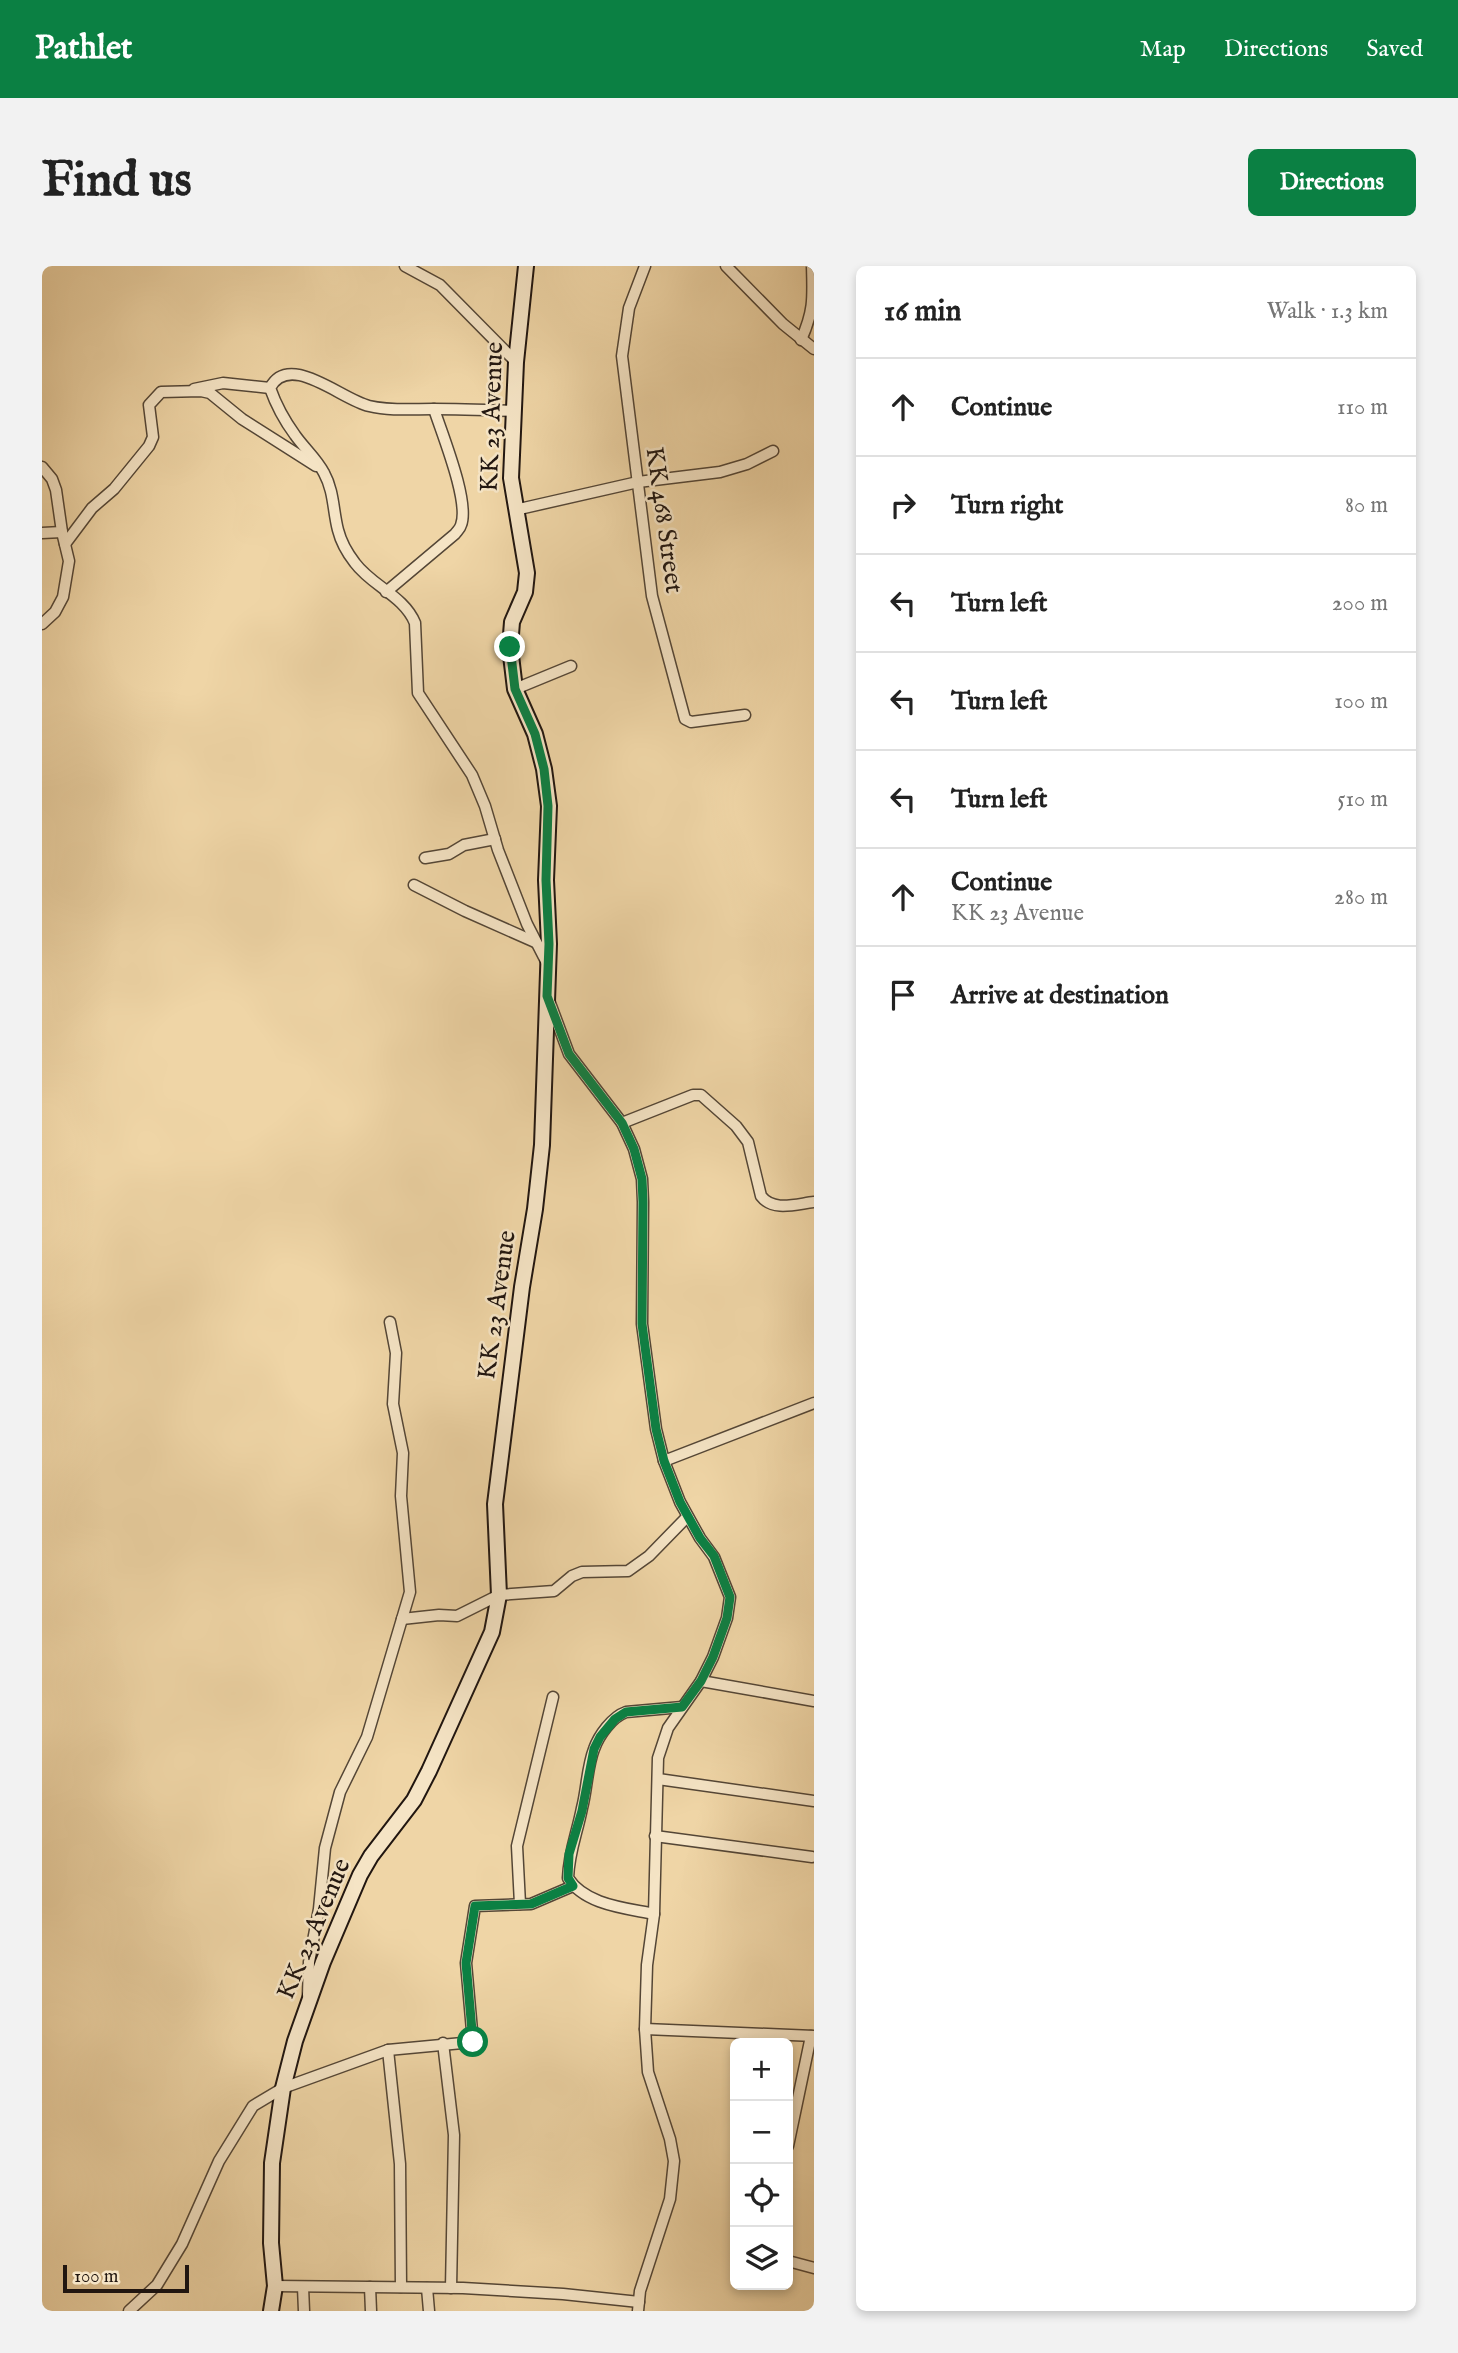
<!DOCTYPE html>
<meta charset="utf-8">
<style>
body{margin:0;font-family:"IM FELL English",serif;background:#f2f2f2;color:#222}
.controls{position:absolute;right:21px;bottom:21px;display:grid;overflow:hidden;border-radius:10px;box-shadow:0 4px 10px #0003}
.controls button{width:63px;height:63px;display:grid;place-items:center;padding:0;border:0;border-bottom:2px solid #e0e0e0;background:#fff;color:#222;font:35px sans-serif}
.scale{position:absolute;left:21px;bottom:18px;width:126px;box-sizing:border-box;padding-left:7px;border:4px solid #211610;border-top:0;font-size:19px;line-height:24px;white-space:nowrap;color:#211610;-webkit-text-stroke:5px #f5e4c5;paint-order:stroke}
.stop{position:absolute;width:21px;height:21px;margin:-16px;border:5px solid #0b8043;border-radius:50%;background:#fff}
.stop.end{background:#0b8043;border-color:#fff;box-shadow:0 2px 7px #0008}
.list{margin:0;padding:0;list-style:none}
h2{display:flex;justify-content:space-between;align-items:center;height:91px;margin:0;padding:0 28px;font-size:30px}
h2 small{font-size:23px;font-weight:400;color:#767676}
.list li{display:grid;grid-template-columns:46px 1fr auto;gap:21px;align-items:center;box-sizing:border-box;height:98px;padding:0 28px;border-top:2px solid #e0e0e0}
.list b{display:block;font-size:26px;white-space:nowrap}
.list p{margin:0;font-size:23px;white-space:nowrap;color:#767676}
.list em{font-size:23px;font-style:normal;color:#767676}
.icon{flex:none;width:38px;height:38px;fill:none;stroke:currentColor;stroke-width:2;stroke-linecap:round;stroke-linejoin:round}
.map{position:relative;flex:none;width:772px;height:2045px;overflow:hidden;border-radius:10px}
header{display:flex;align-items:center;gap:42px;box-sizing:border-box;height:98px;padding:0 35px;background:#0b8043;color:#fff}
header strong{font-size:33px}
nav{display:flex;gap:38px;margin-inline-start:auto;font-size:24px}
.intro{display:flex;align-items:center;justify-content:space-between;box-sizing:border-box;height:168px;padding:0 42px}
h1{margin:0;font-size:49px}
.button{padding:18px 32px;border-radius:10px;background:#0b8043;color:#fff;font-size:24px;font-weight:700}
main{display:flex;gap:42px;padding:0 42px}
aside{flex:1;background:#fff;border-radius:10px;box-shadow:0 4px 10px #0003}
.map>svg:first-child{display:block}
</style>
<header>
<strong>Pathlet</strong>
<nav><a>Map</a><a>Directions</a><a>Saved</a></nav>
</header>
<div class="intro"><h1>Find us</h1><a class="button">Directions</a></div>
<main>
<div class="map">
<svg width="772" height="2045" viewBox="0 0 772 2045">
<rect width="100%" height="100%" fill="#efd5a6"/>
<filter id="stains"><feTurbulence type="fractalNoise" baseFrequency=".00286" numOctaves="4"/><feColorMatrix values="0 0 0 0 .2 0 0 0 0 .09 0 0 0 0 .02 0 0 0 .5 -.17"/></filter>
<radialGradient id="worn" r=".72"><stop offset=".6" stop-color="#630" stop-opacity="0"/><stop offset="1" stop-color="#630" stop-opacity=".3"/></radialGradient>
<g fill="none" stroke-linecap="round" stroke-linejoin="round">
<defs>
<g id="minor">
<polyline points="363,0 398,19 474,96"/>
<polyline points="603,0 587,42 580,90 610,330 643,453 649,456 703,449"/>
<polyline points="684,0 741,58 772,83"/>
<path d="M759 74C772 45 771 32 770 0"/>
<polyline points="152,123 181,117 228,122"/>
<path d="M472 145C445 144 418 143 391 143 370 143 348 145 327 140 300 134 247 85 228 122 234 139 242 154 253 169 262 182 275 193 282 207 292 225 291 245 296 264 299 276 306 288 313 297 330 320 362 330 373 357L376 427 430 509 443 540 456 584 485 658 506 699"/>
<polyline points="0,201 10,213 14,224 20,266 27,295 21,331 13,346 0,358"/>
<polyline points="473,244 596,216 678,206 705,198 731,185"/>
<polyline points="0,267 20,266"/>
<polyline points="23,278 50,242 72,223 107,180 111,171 107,139 119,126 159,125 168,127 200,153 274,200"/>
<path d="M344 326 413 268C415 265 418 263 419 259 428 236 400 168 392 143"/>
<polyline points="473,423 529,400"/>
<polyline points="383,592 407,588 422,579 453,573"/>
<polyline points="372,619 423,645 493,676"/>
<polyline points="508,737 527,788 580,857 592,883 600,913 601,936 600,1058 614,1163 622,1195 638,1236 658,1272 672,1291 688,1331 685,1352 671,1391 659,1415 626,1462 616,1492 612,1648 605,1699 603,1763 606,1806 628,1873 632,1895 628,1933 598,2025 596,2045"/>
<path d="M580 857 651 829H659L694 860 706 876 719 930C731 946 754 938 772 936"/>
<polyline points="622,1195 772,1137"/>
<polyline points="360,1353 397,1349 415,1350 457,1329 512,1325 530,1310 540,1306 586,1305 607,1290 645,1251"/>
<polyline points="659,1415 772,1435"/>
<polyline points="616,1513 772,1535"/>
<polyline points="613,1570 770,1591"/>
<polyline points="478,1638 475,1580 511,1431"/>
<path d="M612 1648C584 1642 543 1639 526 1612 527 1585 535 1568 540 1542 545 1523 545 1501 552 1483 557 1469 570 1451 584 1446L640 1441"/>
<polyline points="266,1729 267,1696 277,1643 283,1582 298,1526 325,1471 368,1326 359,1230 361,1187 351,1138 354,1087 348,1056"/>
<polyline points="603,1763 772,1770"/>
<polyline points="401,1777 412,1869 409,2022"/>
<polyline points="346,1784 358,1898 359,2021"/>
<polyline points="746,1880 769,1770"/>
<polyline points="746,1995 772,2002"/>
<polyline points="233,2020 421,2022 521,2028 597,2036"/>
<polyline points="261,2021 262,2045"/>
<polyline points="328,2021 329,2045"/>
<polyline points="385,2022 387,2045"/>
<polyline points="87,2045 115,2019 140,1978 177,1895 211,1840 241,1822 346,1784 431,1776 424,1697 433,1640 489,1638 531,1620"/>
</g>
<polyline id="secondary" points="229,2045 233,2020 229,1977 230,1897 241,1822 253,1775 281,1696 318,1609 329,1590 372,1534 387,1505 450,1366 457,1329 453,1238 480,1021 493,943 500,879 507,678 504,614 507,540 502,503 493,468 473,423 468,381 470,356 483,326 485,307 469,212 474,96 484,0"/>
</defs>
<!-- minor casing -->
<use href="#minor" stroke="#544636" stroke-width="13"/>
<!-- secondary casing -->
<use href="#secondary" stroke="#211610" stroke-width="18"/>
<!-- minor -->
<use href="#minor" stroke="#f5e4c5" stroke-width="10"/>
<!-- secondary -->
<use href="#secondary" stroke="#f5e4c5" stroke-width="14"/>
</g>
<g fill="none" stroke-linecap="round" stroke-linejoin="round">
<!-- route -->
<polyline stroke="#0b8043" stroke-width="9" points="431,1776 424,1697 433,1640 489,1638 531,1620 526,1612 527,1588 540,1545 552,1483 558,1471 573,1453 584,1446 640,1441 659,1415 671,1391 685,1352 688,1331 672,1290 658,1272 638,1236 622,1195 614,1163 600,1058 601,936 600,913 592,883 580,857 527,788 505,730 507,678 504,614 506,540 502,503 493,468 473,423 468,381"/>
</g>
<g text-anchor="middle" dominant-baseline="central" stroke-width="5" stroke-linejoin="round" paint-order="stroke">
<!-- street labels -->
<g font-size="26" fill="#211610" stroke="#f5e4c5">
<text transform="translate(450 151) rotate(-88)">KK 23 Avenue</text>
<text transform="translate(622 254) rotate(82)">KK 468 Street</text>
<text transform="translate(455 1039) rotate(-82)">KK 23 Avenue</text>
<text transform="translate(272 1663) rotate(-67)">KK 23 Avenue</text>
</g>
</g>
<rect width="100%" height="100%" filter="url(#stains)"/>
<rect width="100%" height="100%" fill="url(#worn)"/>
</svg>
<div class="controls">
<button>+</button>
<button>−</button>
<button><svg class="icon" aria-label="locate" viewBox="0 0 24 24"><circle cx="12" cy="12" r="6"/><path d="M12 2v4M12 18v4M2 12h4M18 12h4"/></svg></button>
<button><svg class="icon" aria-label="layers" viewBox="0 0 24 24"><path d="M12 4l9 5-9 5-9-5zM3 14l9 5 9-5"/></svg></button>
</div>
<div class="scale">100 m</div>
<div class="stop" style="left:431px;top:1776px"></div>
<div class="stop end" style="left:468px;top:381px"></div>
</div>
<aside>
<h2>16 min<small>Walk · 1.3 km</small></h2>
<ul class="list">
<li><svg class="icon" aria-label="ahead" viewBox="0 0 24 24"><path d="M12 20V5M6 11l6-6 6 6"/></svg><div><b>Continue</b></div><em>110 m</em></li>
<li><svg class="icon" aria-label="right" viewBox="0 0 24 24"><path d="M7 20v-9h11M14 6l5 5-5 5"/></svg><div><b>Turn right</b></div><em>80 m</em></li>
<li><svg class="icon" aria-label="left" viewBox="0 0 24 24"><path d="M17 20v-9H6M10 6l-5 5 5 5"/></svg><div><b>Turn left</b></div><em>200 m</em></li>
<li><svg class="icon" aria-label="left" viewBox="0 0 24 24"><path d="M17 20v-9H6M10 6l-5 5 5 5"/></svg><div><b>Turn left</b></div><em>100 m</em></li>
<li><svg class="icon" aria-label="left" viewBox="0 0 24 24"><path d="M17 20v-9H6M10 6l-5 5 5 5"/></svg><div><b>Turn left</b></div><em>510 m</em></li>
<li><svg class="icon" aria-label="ahead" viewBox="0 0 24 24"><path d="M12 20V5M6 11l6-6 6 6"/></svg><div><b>Continue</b><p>KK 23 Avenue</p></div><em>280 m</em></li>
<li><svg class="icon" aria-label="arrive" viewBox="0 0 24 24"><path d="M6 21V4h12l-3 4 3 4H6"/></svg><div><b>Arrive at destination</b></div></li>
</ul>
</aside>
</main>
